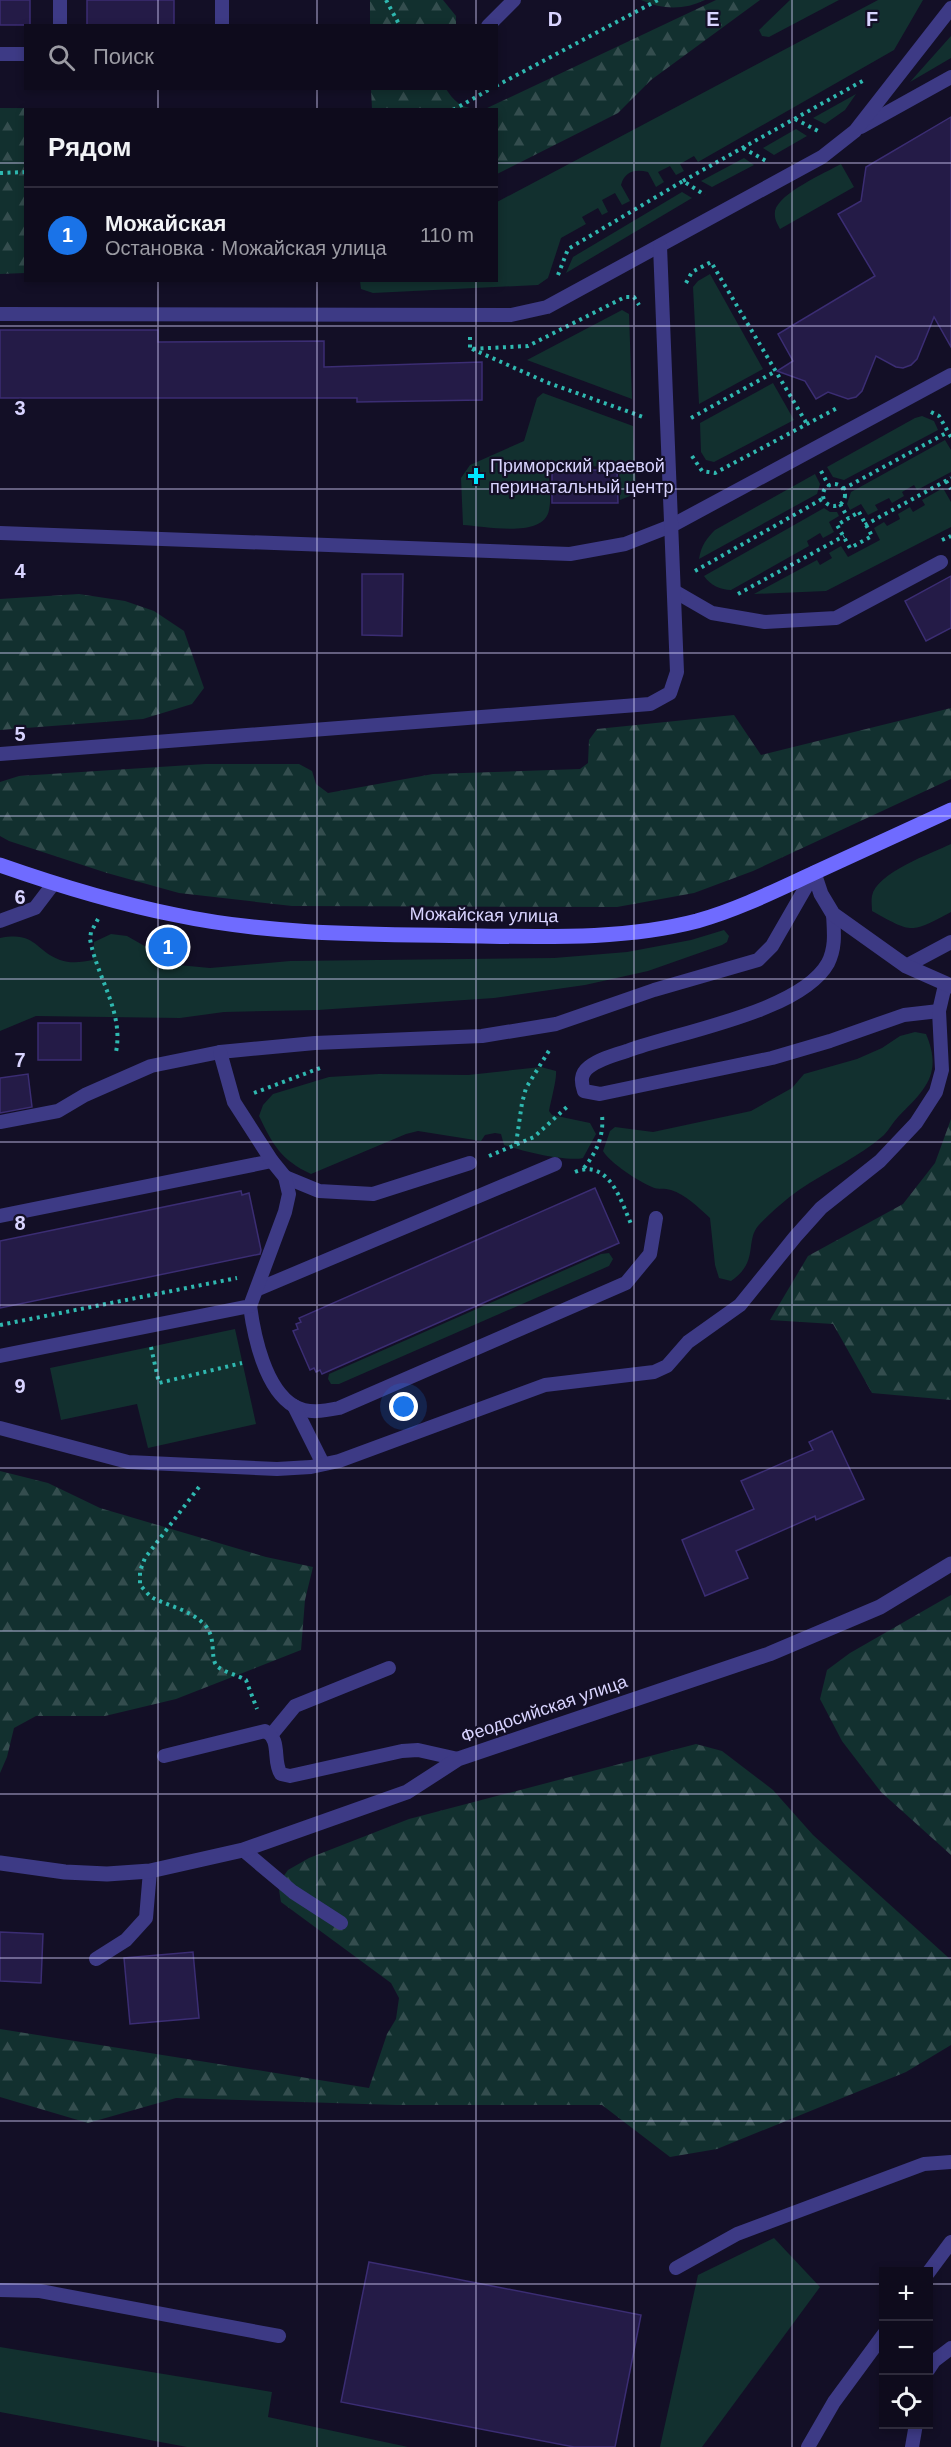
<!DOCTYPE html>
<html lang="ru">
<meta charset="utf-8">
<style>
body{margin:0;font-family:Helvetica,sans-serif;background:#171425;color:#f1f3f6}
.controls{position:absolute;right:18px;bottom:18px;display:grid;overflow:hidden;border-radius:0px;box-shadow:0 3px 9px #0003}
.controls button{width:54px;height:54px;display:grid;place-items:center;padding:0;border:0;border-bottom:2px solid #2e2b3b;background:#0e0b1c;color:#f1f3f6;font:30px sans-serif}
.you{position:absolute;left:404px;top:1407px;width:21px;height:21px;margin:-15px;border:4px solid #fff;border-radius:50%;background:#1a73e8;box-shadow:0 0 0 9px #1a73e833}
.badge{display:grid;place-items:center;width:39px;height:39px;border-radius:50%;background:#1a73e8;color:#fff;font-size:20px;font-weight:700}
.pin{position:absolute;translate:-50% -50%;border:3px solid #fff;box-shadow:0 2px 6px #0006}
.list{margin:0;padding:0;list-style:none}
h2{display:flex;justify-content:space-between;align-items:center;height:78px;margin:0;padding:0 24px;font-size:26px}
h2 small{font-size:20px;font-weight:400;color:#9b9ba3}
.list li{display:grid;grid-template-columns:39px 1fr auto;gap:18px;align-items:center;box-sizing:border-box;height:96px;padding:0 24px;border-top:2px solid #2e2b3b}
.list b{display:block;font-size:22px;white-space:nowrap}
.list p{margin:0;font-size:20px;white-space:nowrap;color:#9b9ba3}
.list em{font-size:20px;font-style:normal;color:#9b9ba3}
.icon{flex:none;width:33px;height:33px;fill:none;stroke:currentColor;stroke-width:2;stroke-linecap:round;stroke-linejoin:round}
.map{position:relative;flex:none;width:951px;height:2447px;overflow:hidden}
.search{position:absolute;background:#0e0b1c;box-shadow:0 3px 9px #0003;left:24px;top:24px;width:474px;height:66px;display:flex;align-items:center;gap:15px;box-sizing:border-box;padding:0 21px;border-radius:0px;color:#9b9ba3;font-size:22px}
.panel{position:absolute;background:#0e0b1c;box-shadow:0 3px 9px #0003;left:24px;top:108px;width:474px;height:174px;border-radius:0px}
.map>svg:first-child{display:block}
</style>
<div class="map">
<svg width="951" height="2447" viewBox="0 0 951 2447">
<defs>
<pattern id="forest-firs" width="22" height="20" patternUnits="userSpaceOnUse" patternTransform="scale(1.5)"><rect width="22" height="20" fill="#12302f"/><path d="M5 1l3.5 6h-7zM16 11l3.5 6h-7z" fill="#344d4e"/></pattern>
</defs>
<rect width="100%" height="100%" fill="#130f26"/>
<!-- green -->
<g fill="#12302f">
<polygon points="790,0 839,0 769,37 762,36 759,30"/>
<path d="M878 0H923L894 50 698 162 694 156 680 164 684 171 676 175 670 166 658 172 664 182 656 187 648 172C635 169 625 171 621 185L630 201 622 205 615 193 602 200 608 212 602 215 598 208 582 217 586 224 561 238 548 278 538 285 373 293 361 289 360 281 496 280 497 202Z"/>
<polygon points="951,36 951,58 910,82"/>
<polygon points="856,94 845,110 825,124 813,118"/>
<polygon points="796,129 807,136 774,155 763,148"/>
<polygon points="744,158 754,165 712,187 701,181"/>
<path d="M841 164 854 187 780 229C777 223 774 219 775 211 779 193 825 173 841 164Z"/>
<polygon points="682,192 692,198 566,273 573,257"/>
<polygon points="710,274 763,369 699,404 693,287 698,281"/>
<polygon points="622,310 629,314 632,399 527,360"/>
<polygon points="773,383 794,420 714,462 706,460 701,452 700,423"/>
<path d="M543 393 633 426 636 488 630 496 620 500 619 466 549 467C548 481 552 497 549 510 544 539 484 526 463 525L461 478 470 465 524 441 537 398Z"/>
<polygon points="922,416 934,421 938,430 844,480 833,477 827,467 915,418"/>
<polygon points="945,440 951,450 951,472 917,490 914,485 902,492 904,496 892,503 889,498 875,505 878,510 868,515 861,504 850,510 847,504 851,492"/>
<path d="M815 474 820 484 817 494 699 559C701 546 706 539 715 530Z"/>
<polygon points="943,488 951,502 951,527 826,591 754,594 817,560 820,565 832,558 829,553 841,546 848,557 880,540 874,528 884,522 887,526 900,519 898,514 910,507 913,512 925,505 922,500"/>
<path d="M824 508 830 512H837L839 516 829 522 834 532 823 538 820 533 807 541 809 546 731 590C721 590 710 585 704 576Z"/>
<path d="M951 844V912C910 934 912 933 872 911 872 906 871 900 872 896 876 873 932 853 951 844Z"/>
<path d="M724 930 729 936 727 942 722 945 648 971 585 985 494 998 318 1010 224 1012 180 1018 36 1016 0 1031V938C36 931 34 950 60 960 71 964 83 962 93 960L94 942 111 934 127 936 178 965 210 968 290 961 554 958 627 952 691 940Z"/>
<path d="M915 1032 926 1034C943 1074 925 1090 898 1117 893 1122 889 1130 884 1135 859 1157 827 1171 799 1190 785 1200 770 1213 758 1226 745 1242 759 1262 731 1281L719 1278 715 1265 710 1218C699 1208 685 1194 671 1190 665 1188 658 1190 652 1187 638 1181 610 1163 603 1151L610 1131 615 1127 653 1132 751 1111 792 1088 804 1074 857 1059 882 1048 900 1036Z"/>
<path d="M541 1067 556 1071C557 1079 551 1100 549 1111L552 1115 590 1123 596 1134 583 1158C566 1162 522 1151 504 1145L501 1134 495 1133 485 1135 481 1141 418 1131 406 1134 311 1174C281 1160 273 1145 259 1116L263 1105 273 1094 329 1077 379 1074 468 1075Z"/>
<polygon points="609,1253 613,1259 609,1266 339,1384 331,1384 328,1379 329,1374 601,1254"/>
<polygon points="235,1329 256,1424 148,1448 137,1404 61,1420 50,1368"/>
<polygon points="774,2238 820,2287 702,2447 660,2447 698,2275"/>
<polygon points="0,2347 272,2392 268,2417 408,2447 187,2447 0,2412"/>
</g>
<!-- forest -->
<g fill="url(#forest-firs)">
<polygon points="370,0 443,0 456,16 456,25 370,25"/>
<path d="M641 0H705C684 10 663 10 641 0Z"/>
<polygon points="716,0 760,0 651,80 618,113 497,174 496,110 485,109"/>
<path d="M371 89H446C454 101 460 107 475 109H372Z"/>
<polygon points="0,108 236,109 26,110 25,273 0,274"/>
<polygon points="79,594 125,601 154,611 184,631 204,688 192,704 143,719 0,730 0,599"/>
<polygon points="951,708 951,779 753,871 694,893 617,907 292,906 179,893 107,873 9,841 0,836 0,782 19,776 206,764 299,764 312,771 316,784 328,793 433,774 580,769 588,763 589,740 597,729 734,715 761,755"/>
<polygon points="951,1119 951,1400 872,1393 833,1324 770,1320 808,1256 903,1204 935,1163"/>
<polygon points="0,1471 48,1483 100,1508 266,1557 313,1567 305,1600 301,1650 176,1699 105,1716 36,1716 14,1728 7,1757 0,1773"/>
<polygon points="951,1595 951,1855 881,1792 842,1741 820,1699 827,1670 850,1653"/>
<polygon points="696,1744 722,1751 773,1790 813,1835 951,1960 951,2045 906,2072 717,2149 670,2157 602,2105 396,2105 176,2098 88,2123 0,2097 0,2029 369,2088 387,2034 396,2019 399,1998 391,1983 281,1902 278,1884 288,1870 309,1858 409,1819"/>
</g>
<!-- building -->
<g fill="#241b47" stroke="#3b2d73" stroke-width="1.5">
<rect x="0" y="0" width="30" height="25"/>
<rect x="87" y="0" width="87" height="26"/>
<polygon points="951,117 951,347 934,317 917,359 911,365 903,368 896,367 876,356 862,391 856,397 848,399 828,392 816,399 805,381 777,371 793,361 778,334 875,276 838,214 861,201 866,167"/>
<polygon points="0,330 158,330 158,342 324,341 324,367 482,362 482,400 357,402 357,398 0,398"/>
<polygon points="552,470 617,470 618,503 552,503"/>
<polygon points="362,574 403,574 402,636 362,635"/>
<polygon points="951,576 951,628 926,641 905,601"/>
<rect x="38" y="1023" width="43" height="37"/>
<polygon points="28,1074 32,1107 0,1113 0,1078"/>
<polygon points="595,1188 619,1243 322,1374 320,1370 316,1372 314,1368 310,1370 293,1331 298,1329 296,1324 301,1322 299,1318"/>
<polygon points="241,1191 242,1195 249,1193 261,1250 260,1254 0,1308 0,1241"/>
<polygon points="832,1431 864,1499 816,1520 815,1516 736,1551 748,1578 705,1596 682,1540 754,1509 741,1481 813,1450 809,1442"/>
<polygon points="0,1932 43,1934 41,1983 0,1981"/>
<polygon points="193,1952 199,2018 130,2024 124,1958"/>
<polygon points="369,2262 641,2315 615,2447 574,2447 341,2402"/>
</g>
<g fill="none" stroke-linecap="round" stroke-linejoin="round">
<!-- path -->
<g stroke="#2fb8b0" stroke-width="4" stroke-dasharray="3 4.5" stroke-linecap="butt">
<polyline points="386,0 400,26"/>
<polyline points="496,86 658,0"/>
<polyline points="453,110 492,88"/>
<polyline points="795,119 820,132"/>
<polyline points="743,148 768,162"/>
<polyline points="0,173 26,172"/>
<polyline points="683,181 866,79"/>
<polyline points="558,275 568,249 683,181 705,195"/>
<polyline points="686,283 692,272 711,262 807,424"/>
<polyline points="470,337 470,349 528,346 625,297 634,297 639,305"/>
<polyline points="472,349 546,382 646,418"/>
<polyline points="931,412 939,416 951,437"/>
<polyline points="691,418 776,371"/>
<polyline points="692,456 702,471 715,473 839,407"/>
<polyline points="821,471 829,486"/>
<polyline points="946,481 951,489"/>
<circle cx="834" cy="495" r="11"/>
<polyline points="843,489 948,432"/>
<polyline points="840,504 848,518"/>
<polygon points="859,512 872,536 850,548 837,525"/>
<polyline points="865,525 951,478"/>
<polyline points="942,540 951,536"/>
<polyline points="695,571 824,498"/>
<polyline points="738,594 844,536"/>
<path d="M98 919 91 932 90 939C97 978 124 1012 116 1052"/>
<polyline points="254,1093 320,1068"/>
<polyline points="516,1144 522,1103 526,1088 550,1049"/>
<polyline points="489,1156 534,1137 568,1106"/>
<path d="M584 1168C597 1151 604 1136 602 1115"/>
<path d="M575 1172C609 1158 621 1201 631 1224"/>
<polyline points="0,1325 237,1278"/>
<polyline points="151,1347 159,1383 242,1363"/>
<path d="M199 1487 145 1558 140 1571V1585C144 1589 148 1595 153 1598 169 1606 189 1610 203 1623 218 1637 209 1658 217 1666 223 1672 238 1675 246 1680L257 1709"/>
</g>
<!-- service -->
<g stroke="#3d3a85" stroke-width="14">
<polyline points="60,0 60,26"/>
<polyline points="222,26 222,0"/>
<polyline points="488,26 514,0"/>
<polyline points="0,54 26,54"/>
<polyline points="861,127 951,77"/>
<polyline points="0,314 511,315 547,307 822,157 855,131 951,8"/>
<polyline points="0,533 570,554 625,544 671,526 951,375"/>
<polyline points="674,591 712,613 765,622 836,618 941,562"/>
<polyline points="0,754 650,704 670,693 677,672 660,246"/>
<path d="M833 914C834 932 836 947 828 963 801 1012 678 1032 627 1051 614 1055 599 1059 589 1067 580 1074 581 1082 584 1091L600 1094 772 1058 830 1041 904 1015 939 1011"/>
<polyline points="0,921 35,908 54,883"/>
<polyline points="906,966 951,942"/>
<polyline points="0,1122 58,1111 85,1095 151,1066 220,1052 315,1043 482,1036 556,1024 654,990 758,960 772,946 814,873"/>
<polyline points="285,1177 319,1191 373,1194 470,1163"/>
<polyline points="0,1216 272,1161"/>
<polyline points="258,1289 555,1164"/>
<path d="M250 1306C254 1336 265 1389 294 1406 308 1414 324 1411 339 1408L626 1283 650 1254 656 1218"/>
<polyline points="0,1356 250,1306 285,1212 289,1194 285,1177 272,1161 234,1102 220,1052"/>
<polyline points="294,1406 323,1464"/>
<polyline points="0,1428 128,1462 277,1469 311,1467 339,1461 545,1385 654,1372 667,1366 688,1342 740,1305 795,1237 821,1208 880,1161 916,1123 936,1092 942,1070 939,1011 945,985"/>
<polyline points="272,1734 295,1706 389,1668"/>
<path d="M164 1756 265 1731C282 1739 272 1761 281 1774L290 1776 402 1751 418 1750 458 1759"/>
<polyline points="243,1850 293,1892 341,1923"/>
<polyline points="96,1959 126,1940 146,1918 150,1871"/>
<polyline points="676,2268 737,2234 924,2164 951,2162"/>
<polyline points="928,2273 951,2242"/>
<polyline points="0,2290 40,2291 279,2336"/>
<polyline points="928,2370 934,2361 951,2348"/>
<polyline points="808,2447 834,2402 884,2334"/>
<polyline points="912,2447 916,2424"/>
</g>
<!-- minor -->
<g stroke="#3d3a85" stroke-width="15">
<polyline points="814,873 821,894 833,914 906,966 951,986"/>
<polyline points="0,1863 65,1872 107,1874 150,1871 243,1850 407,1792 458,1759 769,1654 880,1607 951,1564"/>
</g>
<!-- secondary -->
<path stroke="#6f6bff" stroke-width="15" d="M0 865C57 885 116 903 176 915 275 936 380 934 481 936 552 937 628 939 697 921 739 909 777 890 816 872 861 851 906 831 951 810"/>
</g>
<!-- grid -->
<path fill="none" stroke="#d9d4ff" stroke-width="1.5" stroke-opacity="0.55" d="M158 0V26M317 0V26M476 0V26M634 0V2447M792 0V2447M158 88V110M317 88V110M476 88V110M0 163H26M496 163H951M158 280V2447M317 280V2447M476 280V2447M0 326H951M0 489H951M0 653H951M0 816H951M0 979H951M0 1142H951M0 1305H951M0 1468H951M0 1631H951M0 1794H951M0 1958H951M0 2121H951M0 2284H884M928 2284H951"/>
<!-- markers -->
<path fill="#00e5ff" stroke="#130f26" stroke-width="2" d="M473 467h6v6h6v6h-6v6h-6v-6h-6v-6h6z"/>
<g text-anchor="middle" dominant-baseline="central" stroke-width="4.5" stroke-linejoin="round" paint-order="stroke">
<!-- poi labels -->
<g font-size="18" fill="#d9d4ff" stroke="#130f26" text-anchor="start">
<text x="490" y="466">Приморский краевой<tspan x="490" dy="21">перинатальный центр</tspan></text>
</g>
<!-- street labels -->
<g font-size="18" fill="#d9d4ff" stroke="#130f26">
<text transform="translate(484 915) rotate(1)">Можайская улица</text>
<text transform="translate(544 1709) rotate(-19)">Феодосийская улица</text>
</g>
</g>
<g font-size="20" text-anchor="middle" font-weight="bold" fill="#d9d4ff" stroke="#130f26" stroke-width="4.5" stroke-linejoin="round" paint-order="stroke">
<text x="555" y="26">D</text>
<text x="713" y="26">E</text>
<text x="872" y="26">F</text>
<text x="20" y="415">3</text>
<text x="20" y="578">4</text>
<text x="20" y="741">5</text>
<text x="20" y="904">6</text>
<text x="20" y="1067">7</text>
<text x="20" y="1230">8</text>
<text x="20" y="1393">9</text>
</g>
</svg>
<div class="controls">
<button>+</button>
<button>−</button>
<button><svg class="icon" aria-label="locate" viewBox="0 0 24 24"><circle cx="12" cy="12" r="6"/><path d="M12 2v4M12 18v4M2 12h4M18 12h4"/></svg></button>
</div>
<div class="you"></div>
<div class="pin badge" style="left:168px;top:947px">1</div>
<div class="search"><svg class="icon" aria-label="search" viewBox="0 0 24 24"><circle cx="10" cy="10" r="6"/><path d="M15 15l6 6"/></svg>Поиск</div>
<section class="panel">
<h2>Рядом<small></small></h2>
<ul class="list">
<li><span class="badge">1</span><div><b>Можайская</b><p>Остановка · Можайская улица</p></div><em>110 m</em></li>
</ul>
</section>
</div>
